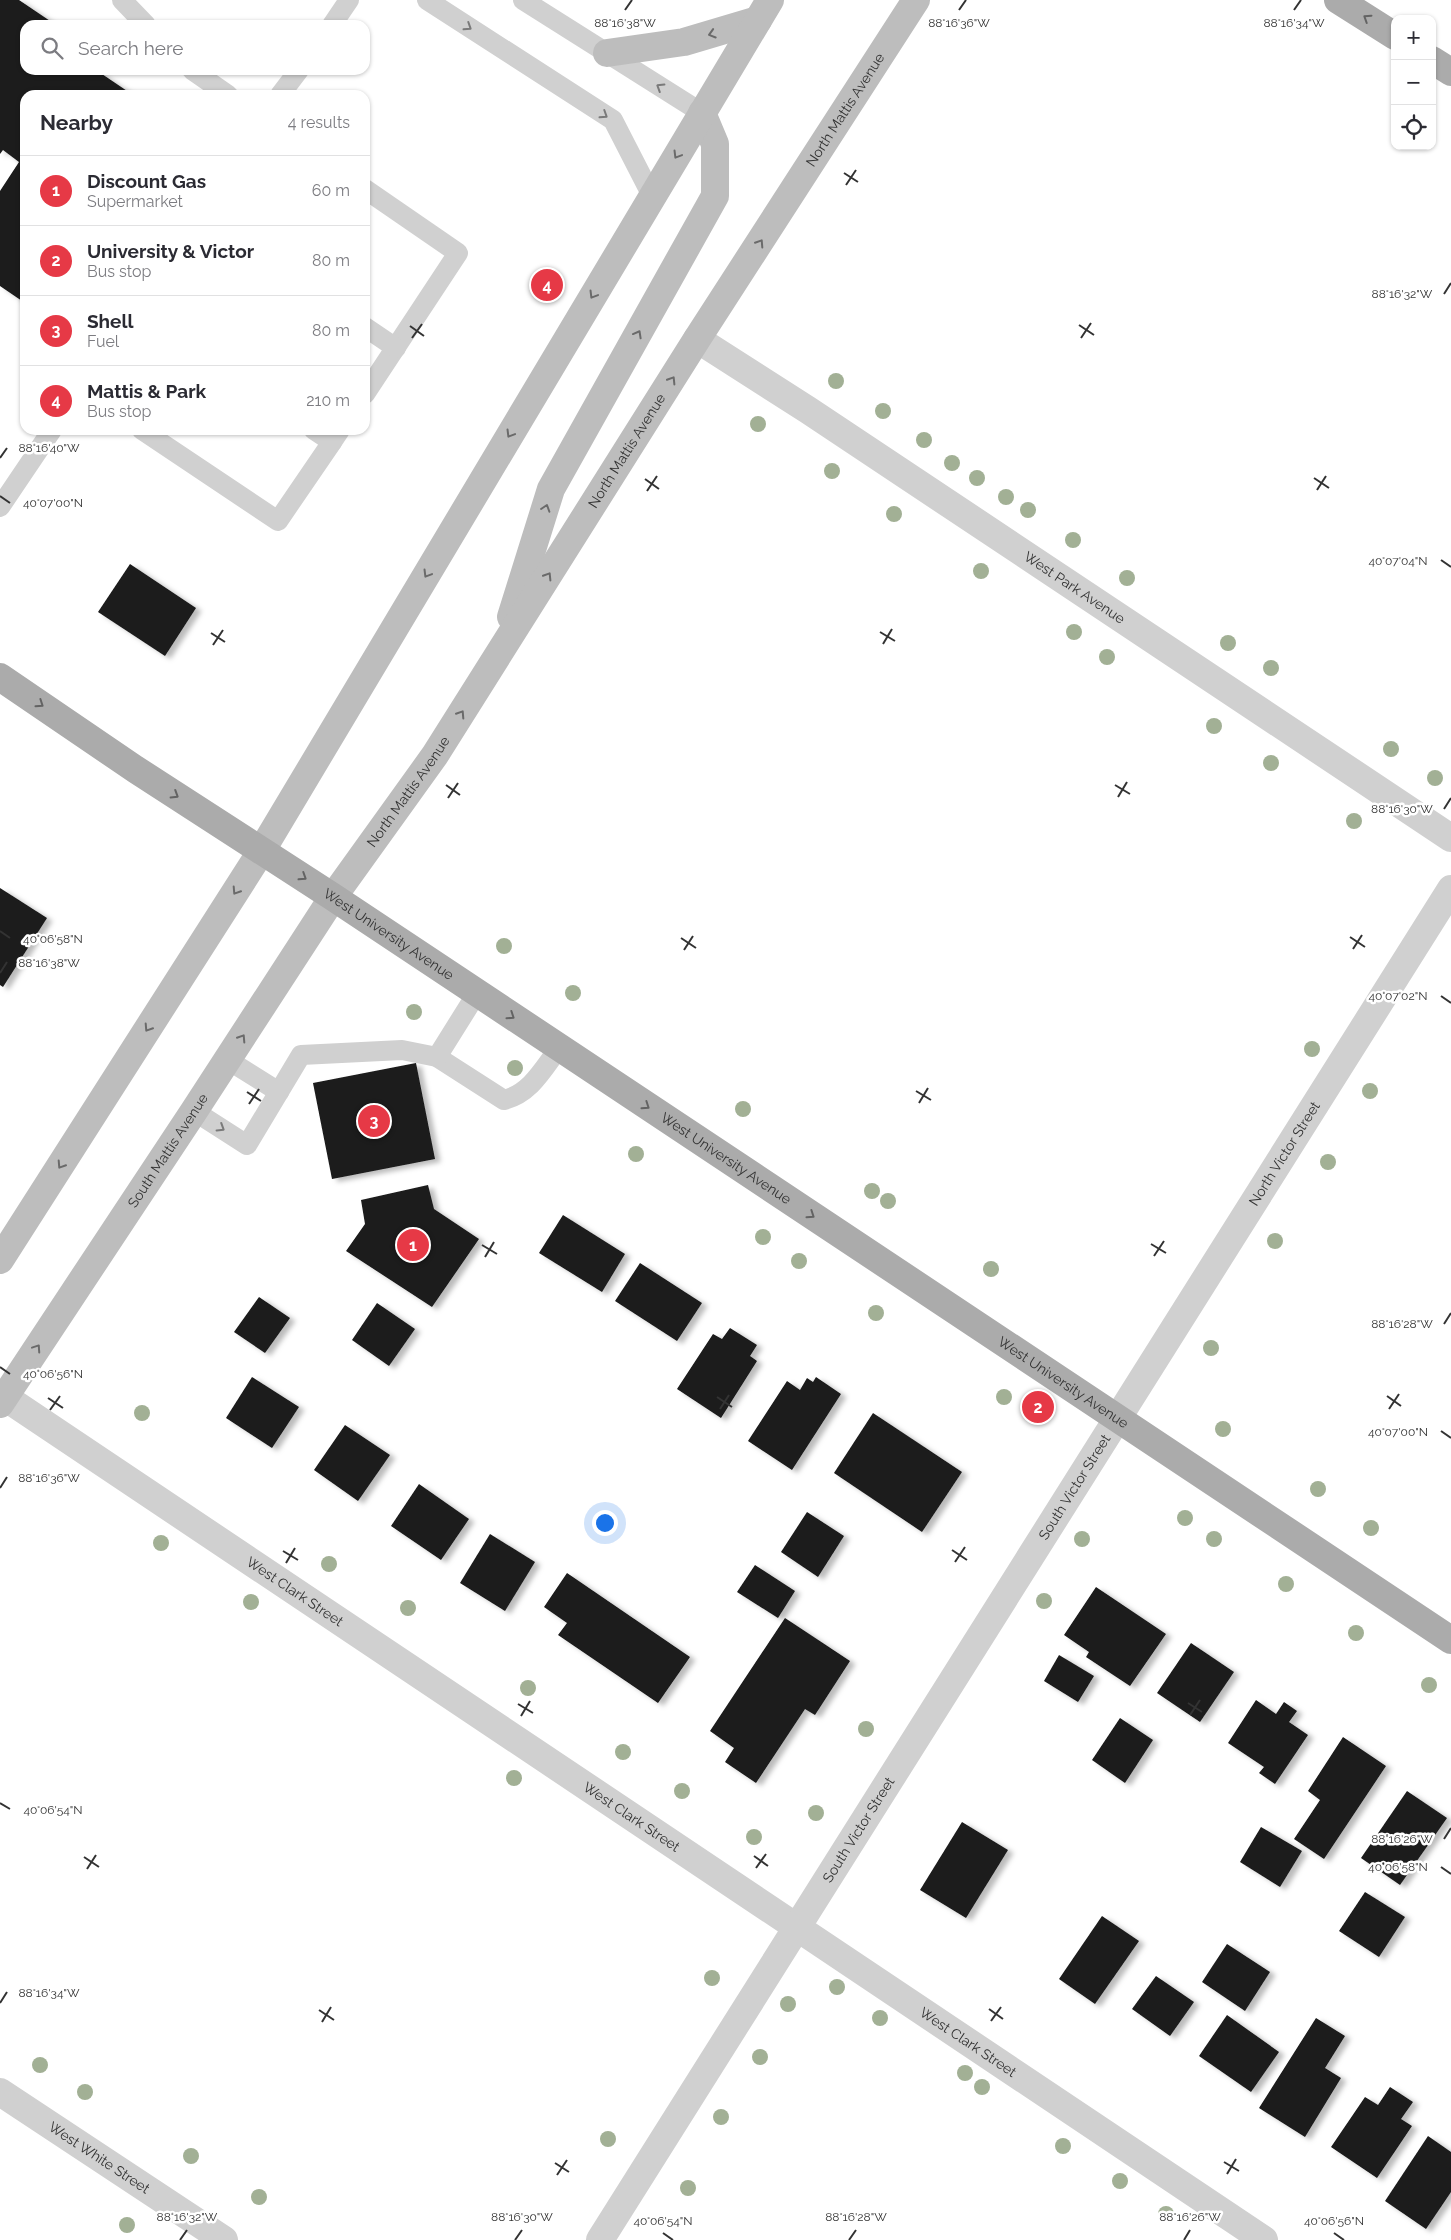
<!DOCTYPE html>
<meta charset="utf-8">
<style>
body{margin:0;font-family:Raleway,sans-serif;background:#f2f2f3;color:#2b2b33}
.controls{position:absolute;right:15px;top:15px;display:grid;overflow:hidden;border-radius:10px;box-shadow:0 1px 4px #0004}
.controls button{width:45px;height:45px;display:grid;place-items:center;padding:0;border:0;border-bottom:1px solid #e1e1e2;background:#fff;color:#2b2b33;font:25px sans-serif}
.you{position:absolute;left:604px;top:1522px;width:18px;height:18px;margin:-12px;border:4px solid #fff;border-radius:50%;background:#1a73e8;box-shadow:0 0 0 8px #1a73e833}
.badge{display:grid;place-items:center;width:32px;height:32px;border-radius:50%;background:#e63946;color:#fff;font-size:16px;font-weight:700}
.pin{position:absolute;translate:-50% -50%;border:2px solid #fff;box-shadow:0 1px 5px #0006}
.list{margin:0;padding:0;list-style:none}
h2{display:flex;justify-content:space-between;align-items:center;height:65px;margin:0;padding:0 20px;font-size:21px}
h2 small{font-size:16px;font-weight:400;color:#7c7c81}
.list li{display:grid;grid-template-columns:32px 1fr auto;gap:15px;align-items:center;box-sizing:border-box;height:70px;padding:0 20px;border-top:1px solid #e1e1e2}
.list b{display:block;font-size:19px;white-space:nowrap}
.list p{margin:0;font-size:16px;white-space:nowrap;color:#7c7c81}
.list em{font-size:16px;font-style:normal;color:#7c7c81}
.icon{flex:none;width:28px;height:28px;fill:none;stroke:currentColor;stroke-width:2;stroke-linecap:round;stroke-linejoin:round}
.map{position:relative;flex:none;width:1451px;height:2240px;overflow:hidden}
.search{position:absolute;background:#fff;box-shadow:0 1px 4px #0004;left:20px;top:20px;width:350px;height:55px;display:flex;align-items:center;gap:12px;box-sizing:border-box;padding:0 18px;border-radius:15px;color:#7c7c81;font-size:19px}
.panel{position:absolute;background:#fff;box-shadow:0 1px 4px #0004;left:20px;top:90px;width:350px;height:345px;border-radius:15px}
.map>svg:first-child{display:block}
</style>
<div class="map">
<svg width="1451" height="2240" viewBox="0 0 1451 2240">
<defs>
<filter id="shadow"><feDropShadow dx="5.5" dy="3" stdDeviation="2.5" flood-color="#0004"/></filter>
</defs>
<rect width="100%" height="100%" fill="#fff"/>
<!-- building -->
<g fill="#1a1a1a" filter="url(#shadow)">
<polygon points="0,0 19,0 56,25 25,25 25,70 96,70 133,95 25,95 25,303 0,286 0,191 19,162 3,150 0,154"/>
<polygon points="130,564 196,608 165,656 98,612"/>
<polygon points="0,888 47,918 3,987 0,985"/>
<polygon points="416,1063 435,1159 332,1179 313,1083"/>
<polygon points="428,1185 434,1209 479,1239 432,1307 346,1251 365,1224 361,1200"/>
<polygon points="563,1215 625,1254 602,1292 539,1253"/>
<polygon points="640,1263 702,1303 677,1341 615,1301"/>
<polygon points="259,1297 290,1318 265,1353 234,1332"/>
<polygon points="377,1303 415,1329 389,1366 352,1340"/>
<polygon points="730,1328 757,1345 750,1356 757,1361 721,1418 677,1389 713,1334 722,1339"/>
<polygon points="252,1377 299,1407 272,1448 226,1418"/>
<polygon points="816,1377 841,1394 792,1470 748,1441 787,1381 800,1390 807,1378 813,1382"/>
<polygon points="873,1413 962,1472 922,1532 834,1473"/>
<polygon points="345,1425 390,1455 358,1501 314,1470"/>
<polygon points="419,1484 469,1519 441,1560 391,1526"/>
<polygon points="807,1512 844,1536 818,1577 781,1552"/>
<polygon points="490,1534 535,1562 505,1611 460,1583"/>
<polygon points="755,1565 795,1591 778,1618 737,1592"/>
<polygon points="567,1573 690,1657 658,1703 558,1635 567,1623 544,1607"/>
<polygon points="1096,1587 1166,1634 1130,1686 1086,1657 1089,1652 1064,1635"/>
<polygon points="785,1618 850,1661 815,1715 805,1709 756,1783 725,1762 734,1748 710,1731"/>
<polygon points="1191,1643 1234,1672 1200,1722 1157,1693"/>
<polygon points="1059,1655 1094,1676 1078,1702 1044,1681"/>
<polygon points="1256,1700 1276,1714 1284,1702 1297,1711 1289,1722 1308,1735 1275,1784 1259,1773 1264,1767 1228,1743"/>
<polygon points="1120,1718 1153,1740 1125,1783 1092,1760"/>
<polygon points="1343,1737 1386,1766 1324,1859 1294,1839 1320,1800 1308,1791"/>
<polygon points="1407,1791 1447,1818 1400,1885 1361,1858"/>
<polygon points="962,1822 1008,1850 966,1918 920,1890"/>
<polygon points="1261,1827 1302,1851 1280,1887 1240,1862"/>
<polygon points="1365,1892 1405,1917 1379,1957 1339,1931"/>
<polygon points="1102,1916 1139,1941 1095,2004 1059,1979"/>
<polygon points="1227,1944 1270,1972 1245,2011 1202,1982"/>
<polygon points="1156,1976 1194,2002 1170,2036 1132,2009"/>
<polygon points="1227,2015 1279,2052 1251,2092 1199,2056"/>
<polygon points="1316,2018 1345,2036 1325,2068 1341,2078 1305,2137 1259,2108"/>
<polygon points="1390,2087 1413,2102 1401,2119 1412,2126 1377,2178 1331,2147 1365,2097 1378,2105"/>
<polygon points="1428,2136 1451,2152 1451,2192 1426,2229 1385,2201"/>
</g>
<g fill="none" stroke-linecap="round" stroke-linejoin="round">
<!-- service -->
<g stroke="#d0d0d0" stroke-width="20">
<polyline points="122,0 146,25"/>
<polyline points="427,0 613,120 652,196"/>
<polyline points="523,0 702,113"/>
<polyline points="332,25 349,0"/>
<polyline points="192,70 228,95"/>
<polyline points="280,95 299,70"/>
<polyline points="365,189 458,253 365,394"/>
<polyline points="365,327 396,348"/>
<polyline points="142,430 278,521 332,442"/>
<polyline points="314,430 332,442 340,430"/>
<polyline points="0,507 52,430"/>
<path d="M437 1057 504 1100C531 1093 543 1069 559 1048"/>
<polyline points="228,1060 279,1092"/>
<polyline points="194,1111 247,1145 301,1055 402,1050 437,1057 477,993"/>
</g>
<!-- minor -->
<g stroke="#d0d0d0" stroke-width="28">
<path id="s1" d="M697 339 808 410 1451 838"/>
<path id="s2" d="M0 1394 1264 2240"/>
<path id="s3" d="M0 2092 224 2240"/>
<path id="s4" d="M600 2240 1451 889"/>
</g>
<!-- secondary -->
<g stroke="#bdbdbd" stroke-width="28">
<polyline points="607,53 684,42 758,20"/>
<polyline points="511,617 551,489 715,196 715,144 702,113"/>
<polyline points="0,1260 262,850 770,0"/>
<path id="s5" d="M0 1404 194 1111 333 897 435 755 697 339 916 0"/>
</g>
<!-- primary -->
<g stroke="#ababab" stroke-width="28">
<polyline points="1338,0 1395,36"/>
<polyline points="1432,60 1451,72"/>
<path id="s6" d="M0 677 135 769 333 897 1451 1640"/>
</g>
</g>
<!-- trees -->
<g fill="#a2b095">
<circle cx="836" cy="381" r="8"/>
<circle cx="883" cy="411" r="8"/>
<circle cx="758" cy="424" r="8"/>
<circle cx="924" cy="440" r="8"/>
<circle cx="952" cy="463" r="8"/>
<circle cx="832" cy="471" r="8"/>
<circle cx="977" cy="478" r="8"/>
<circle cx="1006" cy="497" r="8"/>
<circle cx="1028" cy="510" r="8"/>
<circle cx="894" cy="514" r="8"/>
<circle cx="1073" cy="540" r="8"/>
<circle cx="981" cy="571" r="8"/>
<circle cx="1127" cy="578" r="8"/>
<circle cx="1074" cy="632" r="8"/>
<circle cx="1228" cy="643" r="8"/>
<circle cx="1107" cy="657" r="8"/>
<circle cx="1271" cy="668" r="8"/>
<circle cx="1214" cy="726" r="8"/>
<circle cx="1391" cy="749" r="8"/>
<circle cx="1271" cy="763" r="8"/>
<circle cx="1435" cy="778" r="8"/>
<circle cx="1354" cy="821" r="8"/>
<circle cx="504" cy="946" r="8"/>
<circle cx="573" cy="993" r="8"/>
<circle cx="414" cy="1012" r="8"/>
<circle cx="1312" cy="1049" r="8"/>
<circle cx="515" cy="1068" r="8"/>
<circle cx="1370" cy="1091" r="8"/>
<circle cx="743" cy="1109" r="8"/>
<circle cx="636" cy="1154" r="8"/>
<circle cx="1328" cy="1162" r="8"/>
<circle cx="872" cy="1191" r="8"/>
<circle cx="888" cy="1201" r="8"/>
<circle cx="763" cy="1237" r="8"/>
<circle cx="1275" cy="1241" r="8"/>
<circle cx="799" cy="1261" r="8"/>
<circle cx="991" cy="1269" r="8"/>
<circle cx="876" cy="1313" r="8"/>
<circle cx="1211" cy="1348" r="8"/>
<circle cx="1004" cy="1397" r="8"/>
<circle cx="142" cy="1413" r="8"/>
<circle cx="1223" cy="1429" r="8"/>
<circle cx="1318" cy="1489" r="8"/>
<circle cx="1185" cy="1518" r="8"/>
<circle cx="1371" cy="1528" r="8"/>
<circle cx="1082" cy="1539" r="8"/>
<circle cx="1214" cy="1539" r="8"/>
<circle cx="161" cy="1543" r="8"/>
<circle cx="329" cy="1564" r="8"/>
<circle cx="1286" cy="1584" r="8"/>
<circle cx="1044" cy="1601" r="8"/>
<circle cx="251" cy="1602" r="8"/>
<circle cx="408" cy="1608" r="8"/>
<circle cx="1356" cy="1633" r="8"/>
<circle cx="1429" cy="1685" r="8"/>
<circle cx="528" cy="1688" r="8"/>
<circle cx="866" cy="1729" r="8"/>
<circle cx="623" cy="1752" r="8"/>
<circle cx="514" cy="1778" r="8"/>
<circle cx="682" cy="1791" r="8"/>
<circle cx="816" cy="1813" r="8"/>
<circle cx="754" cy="1837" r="8"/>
<circle cx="712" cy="1978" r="8"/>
<circle cx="837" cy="1987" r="8"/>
<circle cx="788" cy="2004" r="8"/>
<circle cx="880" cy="2018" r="8"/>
<circle cx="760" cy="2057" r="8"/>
<circle cx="40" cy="2065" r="8"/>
<circle cx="965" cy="2073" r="8"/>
<circle cx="982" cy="2087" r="8"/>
<circle cx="85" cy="2092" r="8"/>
<circle cx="721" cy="2117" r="8"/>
<circle cx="608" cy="2139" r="8"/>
<circle cx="1063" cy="2146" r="8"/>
<circle cx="191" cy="2156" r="8"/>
<circle cx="1120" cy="2181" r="8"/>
<circle cx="688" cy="2188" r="8"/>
<circle cx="259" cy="2197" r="8"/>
<circle cx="1166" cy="2214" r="8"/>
<circle cx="127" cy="2225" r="8"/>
</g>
<!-- one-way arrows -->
<defs><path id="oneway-chevron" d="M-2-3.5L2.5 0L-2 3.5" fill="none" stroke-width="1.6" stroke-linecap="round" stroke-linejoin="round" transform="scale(1.25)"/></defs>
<g stroke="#636363">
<use href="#oneway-chevron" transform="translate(1367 18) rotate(-147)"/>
<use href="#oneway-chevron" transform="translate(40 704) rotate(34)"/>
<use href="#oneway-chevron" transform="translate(175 795) rotate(32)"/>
<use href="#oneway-chevron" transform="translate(303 877) rotate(33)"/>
<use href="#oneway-chevron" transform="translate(511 1016) rotate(34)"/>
<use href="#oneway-chevron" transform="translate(646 1106) rotate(34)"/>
<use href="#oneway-chevron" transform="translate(811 1215) rotate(34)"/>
</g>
<g stroke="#7a7a7a">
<use href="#oneway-chevron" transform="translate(468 27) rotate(33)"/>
<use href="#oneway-chevron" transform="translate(660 87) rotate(-148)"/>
<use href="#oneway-chevron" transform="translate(604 115) rotate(33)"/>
<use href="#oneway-chevron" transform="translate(221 1128) rotate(32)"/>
</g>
<g stroke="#6a6a6a">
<use href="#oneway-chevron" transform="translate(712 34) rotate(163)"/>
<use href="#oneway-chevron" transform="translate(677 155) rotate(121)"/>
<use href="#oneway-chevron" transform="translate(760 243) rotate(-57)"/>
<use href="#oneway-chevron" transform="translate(593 295) rotate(121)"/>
<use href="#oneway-chevron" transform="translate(638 334) rotate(-61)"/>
<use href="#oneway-chevron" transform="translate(672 380) rotate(-58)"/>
<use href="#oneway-chevron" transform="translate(510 434) rotate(121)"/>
<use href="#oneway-chevron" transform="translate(546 508) rotate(-72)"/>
<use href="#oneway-chevron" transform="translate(427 574) rotate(121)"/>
<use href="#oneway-chevron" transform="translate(548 576) rotate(-58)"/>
<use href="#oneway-chevron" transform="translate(461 714) rotate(-57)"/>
<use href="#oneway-chevron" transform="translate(236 891) rotate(123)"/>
<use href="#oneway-chevron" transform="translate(148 1028) rotate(123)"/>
<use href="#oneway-chevron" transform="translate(242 1038) rotate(-57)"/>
<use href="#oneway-chevron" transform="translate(61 1165) rotate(123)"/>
<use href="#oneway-chevron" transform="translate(37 1348) rotate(-56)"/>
</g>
<!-- ticks -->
<path fill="none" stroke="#333" stroke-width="2" d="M625 10 632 0M959 10 966 0M1294 10 1301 0M844 173 858 182M846 185 856 170M1444 294 1451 283M1079 325 1094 335M410 326 424 336M412 338 422 324M1081 338 1091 323M0 458 7 448M1314 478 1329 488M645 479 659 489M1317 490 1326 476M647 491 657 476M0 496 10 503M1441 560 1451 567M880 632 895 641M211 633 225 642M883 644 892 629M213 645 223 630M446 785 460 795M1115 785 1130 794M1118 797 1127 782M448 798 458 783M1444 809 1451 798M0 931 10 938M1350 937 1365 947M681 938 696 948M1353 949 1362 935M684 950 693 936M0 973 7 962M1441 996 1451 1003M916 1091 931 1100M247 1092 261 1101M919 1103 928 1088M249 1104 259 1089M1151 1244 1166 1253M482 1245 497 1254M1154 1256 1164 1241M485 1257 494 1242M1444 1324 1451 1313M0 1367 10 1374M1387 1396 1401 1406M717 1397 732 1407M48 1398 63 1408M720 1409 729 1395M1389 1409 1399 1394M50 1410 60 1396M1441 1431 1451 1438M0 1488 7 1477M952 1550 967 1560M283 1551 298 1560M955 1562 965 1547M286 1563 295 1548M1188 1703 1202 1712M518 1704 533 1713M1190 1715 1200 1700M521 1716 530 1701M0 1803 10 1809M1444 1839 1451 1828M754 1856 768 1866M84 1857 99 1867M1441 1867 1451 1874M756 1868 766 1854M87 1869 96 1855M0 2003 7 1992M989 2009 1003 2019M319 2010 334 2020M991 2021 1001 2007M322 2022 331 2007M1224 2162 1239 2171M555 2163 569 2172M1227 2174 1236 2159M557 2175 567 2160M663 2233 673 2240M1334 2233 1344 2240M180 2240 187 2230M515 2240 522 2230M849 2240 856 2230M1184 2240 1190 2230"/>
<g text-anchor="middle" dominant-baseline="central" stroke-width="5" stroke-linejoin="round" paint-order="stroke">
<!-- street labels -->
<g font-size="14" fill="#333" stroke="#fff">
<text stroke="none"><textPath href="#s5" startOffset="1546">North Mattis Avenue</textPath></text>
<text stroke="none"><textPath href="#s5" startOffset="1141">North Mattis Avenue</textPath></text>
<text stroke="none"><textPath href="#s1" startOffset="452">West Park Avenue</textPath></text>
<text stroke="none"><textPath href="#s5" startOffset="736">North Mattis Avenue</textPath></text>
<text stroke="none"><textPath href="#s6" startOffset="466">West University Avenue</textPath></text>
<text stroke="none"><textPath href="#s5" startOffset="304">South Mattis Avenue</textPath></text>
<text stroke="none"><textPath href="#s4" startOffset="1284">North Victor Street</textPath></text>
<text stroke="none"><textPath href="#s6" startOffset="871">West University Avenue</textPath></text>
<text stroke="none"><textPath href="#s6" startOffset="1276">West University Avenue</textPath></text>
<text stroke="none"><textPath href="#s4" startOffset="890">South Victor Street</textPath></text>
<text stroke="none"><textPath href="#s2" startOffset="355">West Clark Street</textPath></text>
<text stroke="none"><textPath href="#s2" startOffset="760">West Clark Street</textPath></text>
<text stroke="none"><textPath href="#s4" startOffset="485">South Victor Street</textPath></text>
<text stroke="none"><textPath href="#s2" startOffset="1165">West Clark Street</textPath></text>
<text stroke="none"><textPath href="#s3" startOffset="119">West White Street</textPath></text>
</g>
</g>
<g font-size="12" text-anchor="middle" fill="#333" stroke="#fff" stroke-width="5" stroke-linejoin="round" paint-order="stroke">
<text x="625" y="27">88°16'38"W</text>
<text x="959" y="27">88°16'36"W</text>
<text x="1294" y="27">88°16'34"W</text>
<text x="1402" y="298">88°16'32"W</text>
<text x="49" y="452">88°16'40"W</text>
<text x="53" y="507">40°07'00"N</text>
<text x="1398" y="565">40°07'04"N</text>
<text x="1402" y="813">88°16'30"W</text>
<text x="53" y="943">40°06'58"N</text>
<text x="49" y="967">88°16'38"W</text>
<text x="1398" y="1000">40°07'02"N</text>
<text x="1402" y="1328">88°16'28"W</text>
<text x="53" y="1378">40°06'56"N</text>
<text x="1398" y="1436">40°07'00"N</text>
<text x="49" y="1482">88°16'36"W</text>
<text x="53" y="1814">40°06'54"N</text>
<text x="1402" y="1843">88°16'26"W</text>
<text x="1398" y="1871">40°06'58"N</text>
<text x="49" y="1997">88°16'34"W</text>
<text x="187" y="2221">88°16'32"W</text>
<text x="522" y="2221">88°16'30"W</text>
<text x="856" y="2221">88°16'28"W</text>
<text x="1190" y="2221">88°16'26"W</text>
<text x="663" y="2225">40°06'54"N</text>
<text x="1334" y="2225">40°06'56"N</text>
</g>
</svg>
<div class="controls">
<button>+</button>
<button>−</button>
<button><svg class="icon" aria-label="locate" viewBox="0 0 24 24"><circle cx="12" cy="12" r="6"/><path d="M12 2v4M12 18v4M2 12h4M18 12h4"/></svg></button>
</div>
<div class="you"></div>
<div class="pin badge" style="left:413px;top:1245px">1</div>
<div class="pin badge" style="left:1038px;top:1407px">2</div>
<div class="pin badge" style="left:374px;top:1121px">3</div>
<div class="pin badge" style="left:547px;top:285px">4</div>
<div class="search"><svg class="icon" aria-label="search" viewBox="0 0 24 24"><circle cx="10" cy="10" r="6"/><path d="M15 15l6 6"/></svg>Search here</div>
<section class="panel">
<h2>Nearby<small>4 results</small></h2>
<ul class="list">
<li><span class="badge">1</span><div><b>Discount Gas</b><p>Supermarket</p></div><em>60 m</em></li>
<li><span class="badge">2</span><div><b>University &amp; Victor</b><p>Bus stop</p></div><em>80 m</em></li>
<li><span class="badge">3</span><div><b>Shell</b><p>Fuel</p></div><em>80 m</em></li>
<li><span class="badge">4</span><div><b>Mattis &amp; Park</b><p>Bus stop</p></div><em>210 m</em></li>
</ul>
</section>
</div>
